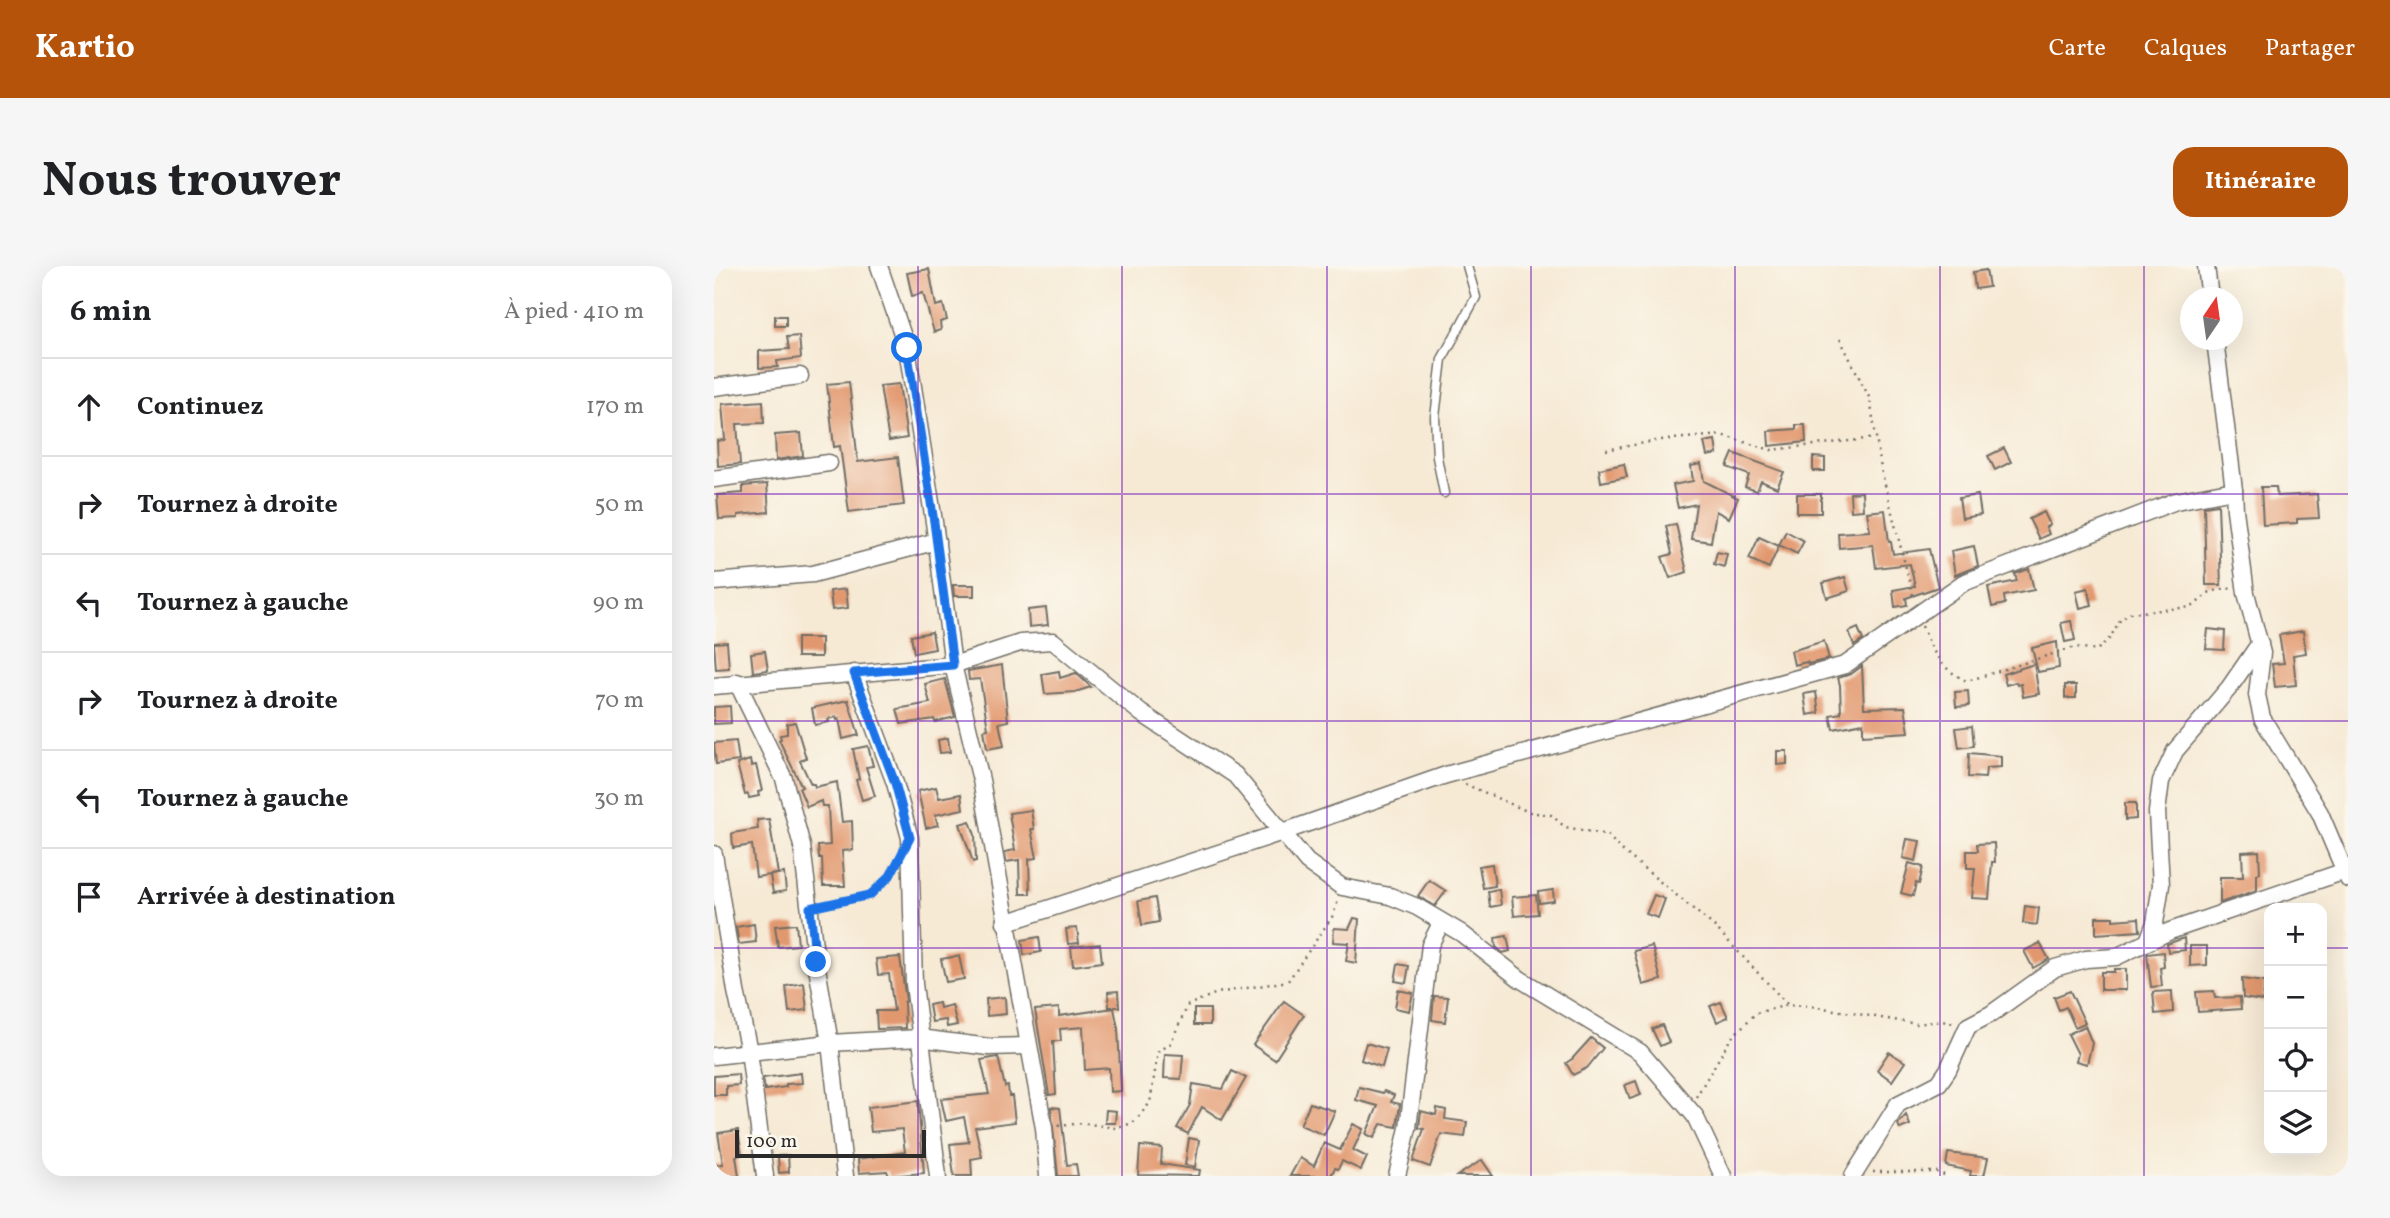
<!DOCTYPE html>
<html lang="fr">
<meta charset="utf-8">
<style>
body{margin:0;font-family:Vollkorn,serif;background:#f6f6f6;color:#202124}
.controls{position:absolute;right:21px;bottom:21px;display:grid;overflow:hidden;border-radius:14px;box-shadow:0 7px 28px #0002}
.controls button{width:63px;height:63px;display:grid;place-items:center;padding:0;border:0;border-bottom:2px solid #e0e0e0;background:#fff;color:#202124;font:35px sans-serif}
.compass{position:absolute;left:1466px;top:21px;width:63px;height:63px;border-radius:50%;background:#fff;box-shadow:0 7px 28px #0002;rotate:13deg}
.scale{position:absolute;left:21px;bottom:18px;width:191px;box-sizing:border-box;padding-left:7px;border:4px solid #2b2b2b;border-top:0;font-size:19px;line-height:24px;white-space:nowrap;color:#2b2b2b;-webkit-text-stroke:5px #fbf7ec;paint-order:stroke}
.stop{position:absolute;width:21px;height:21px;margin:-16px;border:5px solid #1a73e8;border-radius:50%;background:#fff}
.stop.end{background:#1a73e8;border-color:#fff;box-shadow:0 2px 7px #0008}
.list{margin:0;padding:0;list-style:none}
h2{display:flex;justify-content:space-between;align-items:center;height:91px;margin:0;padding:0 28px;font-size:30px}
h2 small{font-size:23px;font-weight:400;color:#757577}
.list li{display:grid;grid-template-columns:46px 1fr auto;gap:21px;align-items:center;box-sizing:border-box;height:98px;padding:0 28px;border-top:2px solid #e0e0e0}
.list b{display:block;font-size:26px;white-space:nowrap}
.list em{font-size:23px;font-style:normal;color:#757577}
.icon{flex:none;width:38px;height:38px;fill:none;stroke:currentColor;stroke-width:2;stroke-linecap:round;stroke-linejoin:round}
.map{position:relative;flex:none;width:1634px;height:910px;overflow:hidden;border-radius:21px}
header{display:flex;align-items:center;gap:42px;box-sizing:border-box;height:98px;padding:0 35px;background:#b45309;color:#fff}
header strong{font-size:33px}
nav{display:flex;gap:38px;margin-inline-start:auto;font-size:24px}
.intro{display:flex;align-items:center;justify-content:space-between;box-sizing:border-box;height:168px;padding:0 42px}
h1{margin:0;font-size:49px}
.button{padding:18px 32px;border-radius:21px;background:#b45309;color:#fff;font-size:24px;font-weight:700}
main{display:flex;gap:42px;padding:0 42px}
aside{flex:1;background:#fff;border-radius:21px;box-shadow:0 7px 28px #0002}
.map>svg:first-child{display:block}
</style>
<header>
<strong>Kartio</strong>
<nav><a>Carte</a><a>Calques</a><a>Partager</a></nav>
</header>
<div class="intro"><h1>Nous trouver</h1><a class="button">Itinéraire</a></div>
<main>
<aside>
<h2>6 min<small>À pied · 410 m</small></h2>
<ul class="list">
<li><svg class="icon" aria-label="ahead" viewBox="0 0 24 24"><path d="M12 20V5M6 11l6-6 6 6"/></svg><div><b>Continuez</b></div><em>170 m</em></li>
<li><svg class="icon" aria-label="right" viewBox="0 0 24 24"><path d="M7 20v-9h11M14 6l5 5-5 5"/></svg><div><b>Tournez à droite</b></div><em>50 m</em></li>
<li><svg class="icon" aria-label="left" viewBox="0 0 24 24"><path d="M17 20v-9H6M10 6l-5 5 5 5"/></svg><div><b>Tournez à gauche</b></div><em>90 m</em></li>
<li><svg class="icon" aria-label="right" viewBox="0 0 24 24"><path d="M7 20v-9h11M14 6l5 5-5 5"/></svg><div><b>Tournez à droite</b></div><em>70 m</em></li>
<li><svg class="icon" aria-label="left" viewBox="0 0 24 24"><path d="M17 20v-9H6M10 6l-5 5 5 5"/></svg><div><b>Tournez à gauche</b></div><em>30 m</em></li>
<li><svg class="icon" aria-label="arrive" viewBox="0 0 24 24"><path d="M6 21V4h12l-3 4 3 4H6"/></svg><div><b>Arrivée à destination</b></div></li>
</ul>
</aside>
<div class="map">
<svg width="1634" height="910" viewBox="0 0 1634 910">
<rect width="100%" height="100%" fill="#fbf7ec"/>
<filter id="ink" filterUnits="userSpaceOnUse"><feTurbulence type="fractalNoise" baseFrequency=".0143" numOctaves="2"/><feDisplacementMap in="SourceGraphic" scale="14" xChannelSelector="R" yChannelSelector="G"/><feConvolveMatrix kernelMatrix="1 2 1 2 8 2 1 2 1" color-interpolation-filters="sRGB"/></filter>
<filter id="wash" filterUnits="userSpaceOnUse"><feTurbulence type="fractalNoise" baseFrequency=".00686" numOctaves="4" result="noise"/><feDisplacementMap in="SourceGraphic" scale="28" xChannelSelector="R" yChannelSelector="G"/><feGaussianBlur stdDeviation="1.57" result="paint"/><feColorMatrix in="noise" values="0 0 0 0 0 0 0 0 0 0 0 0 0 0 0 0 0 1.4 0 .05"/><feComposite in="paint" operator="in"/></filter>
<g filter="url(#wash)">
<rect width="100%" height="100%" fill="#f6ead5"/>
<g id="blocks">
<!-- building -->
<g fill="#e2986e">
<polygon points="215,3 222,40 229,38 233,54 226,56 227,64 220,66 209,27 198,30 193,7"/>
<polygon points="1272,4 1275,21 1261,23 1259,6"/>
<rect x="61" y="50" width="11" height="10"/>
<polygon points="85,70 87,92 63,95 64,101 45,102 45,85 75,83 73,71"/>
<polygon points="135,116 144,196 184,191 190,239 135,246 126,180 120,181 113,118"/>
<polygon points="185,118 193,172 175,175 166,120"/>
<polygon points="49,135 50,157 23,158 26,198 4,200 3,175 11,174 8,138"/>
<polygon points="1082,159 1091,159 1092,176 1055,180 1054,165 1082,163"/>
<polygon points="87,167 89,190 62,194 61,169"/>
<polygon points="1001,174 1003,188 993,190 990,176"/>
<polygon points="1290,182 1297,196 1281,204 1274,190"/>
<polygon points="1019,187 1070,206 1063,222 1047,215 1043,225 1031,221 1035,209 1013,201"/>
<polygon points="1099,191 1111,192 1111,205 1099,205"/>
<polygon points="910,198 913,211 887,216 885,203"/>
<polygon points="987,198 990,215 1024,232 1015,252 1002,245 997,276 977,273 982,238 964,242 959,219 979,215 977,200"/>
<polygon points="53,218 55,246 24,249 24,252 5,253 3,229 29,227 29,220"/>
<polygon points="1547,221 1562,221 1563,230 1603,228 1605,252 1583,253 1583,257 1549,259"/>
<polygon points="1148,226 1149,244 1137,245 1136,227"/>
<rect x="1083" y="228" width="24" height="19"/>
<polygon points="1264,229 1267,249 1248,252 1245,232"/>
<polygon points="1504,238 1507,319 1492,319 1490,240"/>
<polygon points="1171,244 1175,276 1177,276 1179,288 1215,283 1224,321 1192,332 1193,339 1181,341 1179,324 1201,320 1196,298 1162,302 1159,279 1125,282 1124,267 1156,265 1153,246"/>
<polygon points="1330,246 1336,259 1332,261 1335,268 1325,273 1315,253"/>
<polygon points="962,258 973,306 956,312 948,291 958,288 952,260"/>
<polygon points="1072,265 1090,275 1083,288 1065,279"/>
<polygon points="1045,271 1065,280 1055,302 1035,293"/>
<polygon points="1260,280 1264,300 1241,309 1237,285"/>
<polygon points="1003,286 1013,288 1010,301 1000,298"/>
<polygon points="1315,303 1320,324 1290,330 1291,338 1278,341 1274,321 1303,315 1301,308"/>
<polygon points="1131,311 1135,325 1113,332 1109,317"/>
<polygon points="239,319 260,319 260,330 240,330"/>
<polygon points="1374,322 1378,339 1366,342 1362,325"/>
<polygon points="132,323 134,342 118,344 116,325"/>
<polygon points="332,342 334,359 315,361 314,344"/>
<polygon points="1357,355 1361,374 1351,376 1347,357"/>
<polygon points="1144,362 1149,374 1140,380 1135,366"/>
<polygon points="1494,363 1511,365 1510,384 1492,383"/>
<polygon points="1589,365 1592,387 1579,389 1582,419 1561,421 1558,398 1570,397 1565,369"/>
<polygon points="218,366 221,383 200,387 197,370"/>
<rect x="83" y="372" width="24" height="19"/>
<polygon points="1110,375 1115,393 1094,398 1093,396 1080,399 1077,385"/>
<polygon points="13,376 15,402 2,403 0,377"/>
<polygon points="1343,376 1345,402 1324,406 1318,382"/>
<polygon points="51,385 54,404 39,406 37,387"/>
<polygon points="1320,398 1325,428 1309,431 1307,418 1303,419 1302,416 1292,419 1289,408"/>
<polygon points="288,399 294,455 285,457 290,480 273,483 270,464 274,463 266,413 255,414 254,405"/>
<polygon points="1148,400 1150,442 1191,441 1195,466 1149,469 1149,457 1119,463 1116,449 1127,447 1126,419 1124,412 1137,408"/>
<polygon points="345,405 346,412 362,407 377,421 361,426 331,428 328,408"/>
<polygon points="231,413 241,451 221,456 220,453 187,458 183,443 216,437 211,418"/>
<rect x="1351" y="419" width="11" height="13"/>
<polygon points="1254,425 1255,440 1242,441 1241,426"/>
<polygon points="1102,426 1105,447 1093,449 1090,428"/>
<polygon points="134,434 145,469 129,473 125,453 123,454 122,451 114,453 115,456 101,459 98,442"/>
<polygon points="16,440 17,457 0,458 0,441"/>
<polygon points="81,456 92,492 86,495 97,518 100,518 101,521 123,516 128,556 138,555 139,584 128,585 131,620 109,620 108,592 105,592 104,580 116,579 114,540 108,540 107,535 93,541 85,522 88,521 65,474 67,473 66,469 73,468 73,458"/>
<polygon points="1258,460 1260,480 1245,482 1242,462"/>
<polygon points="234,472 236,486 226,487 224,474"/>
<polygon points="22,475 25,495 2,498 0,477"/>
<polygon points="154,480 159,500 152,501 161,530 148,534 142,514 145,513 139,483"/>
<polygon points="1063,485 1073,485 1073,498 1063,499"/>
<polygon points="1255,487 1287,490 1287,501 1272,502 1271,512 1254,511"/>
<polygon points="36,494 37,500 42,499 48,525 44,526 45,530 35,532 34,528 31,529 23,498"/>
<polygon points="222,521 225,532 247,528 249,543 221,549 224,559 212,562 204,525"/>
<polygon points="1411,537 1422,537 1422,553 1411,554"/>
<polygon points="317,544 320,563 317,563 323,592 315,593 316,628 306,628 305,594 292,596 292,594 291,586 301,584 295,547"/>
<polygon points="55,553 64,608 42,611 38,579 19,582 18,567 44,563 43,554"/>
<polygon points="256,555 261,569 262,595 259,596 246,558"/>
<polygon points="1193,573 1206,575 1202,595 1189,592"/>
<polygon points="1280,577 1281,596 1278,596 1275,633 1258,632 1261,602 1253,602 1253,585 1264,585 1263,578"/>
<polygon points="1545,585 1546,607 1543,608 1543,624 1506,637 1506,611 1529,611 1528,586"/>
<polygon points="1195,597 1209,601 1205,618 1202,617 1199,630 1187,627"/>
<polygon points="778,598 781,620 769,622 765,600"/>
<polygon points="70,607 72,625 59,627 56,609"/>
<polygon points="715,614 732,625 721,640 704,630"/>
<polygon points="785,623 787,639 776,641 774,625"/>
<polygon points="839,624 840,635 825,637 824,626"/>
<polygon points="822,629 824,648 800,650 798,631"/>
<polygon points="940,629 951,633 944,652 932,648"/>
<polygon points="441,632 445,656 428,659 424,635"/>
<polygon points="1311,640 1325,642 1323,659 1309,657"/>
<polygon points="1382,651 1399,651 1399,654 1425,652 1426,665 1382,668"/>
<polygon points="640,652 645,653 642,697 632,695 635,677 619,676 620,662 635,663"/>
<polygon points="40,658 42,676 25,678 22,661"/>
<polygon points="82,658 84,679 64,681 61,660"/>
<polygon points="363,662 365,677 354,678 352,663"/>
<polygon points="793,670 796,685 789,687 782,681 781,672"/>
<polygon points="325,671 327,686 310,689 308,674"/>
<polygon points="1470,672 1471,684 1454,686 1453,678"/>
<polygon points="1326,677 1335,693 1319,702 1310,685"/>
<polygon points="386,678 388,696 359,700 357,681"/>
<polygon points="938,680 947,714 929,719 920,685"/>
<polygon points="1476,680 1493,680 1493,699 1476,700"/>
<polygon points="1449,686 1450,701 1446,702 1448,720 1437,721 1433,688"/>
<polygon points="245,690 250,713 232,716 227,693"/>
<polygon points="186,691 192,735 190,736 191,762 163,763 162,745 180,745 175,708 164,709 162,693"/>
<polygon points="684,698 695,700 692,717 681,715"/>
<polygon points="1400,703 1412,703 1412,724 1387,724 1387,706 1400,706"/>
<polygon points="1528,713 1551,716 1549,735 1529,732"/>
<polygon points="90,717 93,744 75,746 72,720"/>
<polygon points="684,724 699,727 695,745 681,742"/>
<polygon points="404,725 405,741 395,741 394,726"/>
<polygon points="1356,725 1371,757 1361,761 1352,741 1345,744 1340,731"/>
<polygon points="1458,725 1459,746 1441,748 1439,726"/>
<polygon points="1500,725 1501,732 1526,731 1527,743 1484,746 1482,726"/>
<polygon points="720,730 734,731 731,756 718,754"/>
<polygon points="291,731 292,748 273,750 272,733"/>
<polygon points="570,735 590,749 561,794 539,779"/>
<polygon points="1007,736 1014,751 1003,756 996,740"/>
<polygon points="225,737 226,742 238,739 243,759 233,761 232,754 218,756 215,739"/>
<polygon points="345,742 345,750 400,742 404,762 407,825 396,826 395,802 371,804 369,761 346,763 347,775 339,775 342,828 335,829 321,744"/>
<rect x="480" y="743" width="16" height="16"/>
<polygon points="948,759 955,776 946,780 938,763"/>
<polygon points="1371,760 1378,777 1373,798 1362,795 1364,788 1354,768"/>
<polygon points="877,772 889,782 873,802 859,809 852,797 858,793"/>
<polygon points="652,777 673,783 668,801 647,794"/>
<polygon points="1175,786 1191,796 1178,815 1163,804"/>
<polygon points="451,788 469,789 467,813 450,812"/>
<polygon points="284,791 291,821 294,820 295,830 298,830 301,856 261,861 268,891 257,893 258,910 240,910 236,878 255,876 250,851 232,855 227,833 275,828 267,794"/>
<polygon points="518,805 532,812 508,854 488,841 474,868 463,862 476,839 479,818 509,823"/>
<polygon points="87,807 88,817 72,818 72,821 51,824 49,812"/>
<polygon points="24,808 25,819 12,820 12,829 0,829 0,810"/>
<polygon points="922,815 927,829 916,833 911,819"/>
<polygon points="645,821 669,827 670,825 680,829 677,836 686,838 683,861 667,858 660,872 652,868 664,840 642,834"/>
<polygon points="204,835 210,907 175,910 173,905 145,907 144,893 191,886 188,863 157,866 154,841"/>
<polygon points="596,837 621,845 610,869 586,859"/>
<polygon points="337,841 346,842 353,899 362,898 364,910 344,910"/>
<polygon points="723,842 732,844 731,853 753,856 751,871 727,868 716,901 699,895 710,863 705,862 707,845 722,849"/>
<polygon points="392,844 402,845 401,857 391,857"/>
<polygon points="1192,849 1196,859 1186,863 1184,858"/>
<polygon points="639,858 649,863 639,884 653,891 647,904 628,895 624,903 621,902 617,909 620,910 576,910 586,892 600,900 610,877 626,884"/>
<polygon points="24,864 28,889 22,890 25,910 0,910 0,899 9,898 4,867"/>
<polygon points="475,872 485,874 481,901 471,899"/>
<polygon points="426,880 448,882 447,898 486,904 485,910 424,909"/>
<polygon points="1234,887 1274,892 1270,910 1256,910 1257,905 1232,900"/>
<polygon points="74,889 75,906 65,907 64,890"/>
<polygon points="768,894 779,910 743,910"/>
</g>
</g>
</g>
<g filter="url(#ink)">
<use href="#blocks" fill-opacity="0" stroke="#726e66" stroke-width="2"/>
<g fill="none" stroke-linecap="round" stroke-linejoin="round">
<defs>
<polyline id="lane" points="730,227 723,191 721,151 728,93 762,31 753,0"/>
<g id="street">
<polyline points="165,0 193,82 220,256 239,399 267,514 330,862 334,910"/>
<polyline points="1492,0 1496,32"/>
<polyline points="0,121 86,110"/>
<polyline points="0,213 115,197"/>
<polyline points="1520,224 1521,244 1532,327 1548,387 1543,429 1548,452 1606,547 1634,613"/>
<polyline points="0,316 99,308 223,275"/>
<polyline points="140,407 181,517 196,572 200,718 224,910"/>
<polyline points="23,416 70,513 88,580 102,696 116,777 131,910"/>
<polyline points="0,420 239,399 306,377 339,375 427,447 521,509 593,596 628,621 676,630 703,641 747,667 806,713 926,786 981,850 1009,910"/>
<polyline points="0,588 22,725 35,785 51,910"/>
<polyline points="291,657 569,566 732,509 1131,399 1249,317 1462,235 1520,224 1501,74"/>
<polyline points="1434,675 1441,657 1447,619 1443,546 1447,515 1461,485 1515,422 1546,377"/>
<polyline points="0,790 116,777 205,772 275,781 313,780"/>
<polyline points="683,910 694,862 716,679 727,657"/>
<polyline points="1139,910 1184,838 1225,817 1234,804 1254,760 1277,748 1341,702 1372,693 1402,691 1456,665 1634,604"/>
</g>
</defs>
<!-- lane casing -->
<use href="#lane" stroke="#726e66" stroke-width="11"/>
<!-- street casing -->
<use href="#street" stroke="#726e66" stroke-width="19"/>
<!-- path -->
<g stroke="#726e66" stroke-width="2.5" stroke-dasharray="2 5" stroke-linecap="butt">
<polyline points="1126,73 1156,133 1167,203 1200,334"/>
<polyline points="892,184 947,174 1007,169 1057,184 1161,172"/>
<path d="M1208 360C1219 386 1226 403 1253 415L1361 381 1383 384 1396 372 1406 354 1416 347 1478 341 1496 326 1513 322 1517 323"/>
<polyline points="751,518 815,546 837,549 851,561 894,569 904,581 1001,661 1074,739"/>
<path d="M109 639C147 629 162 636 183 596"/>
<polyline points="982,831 1017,772 1042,747 1074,739 1097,740 1203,758 1227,755 1240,757"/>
<polyline points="344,860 369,857 401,862 419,857 436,837 444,786 456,778 474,739 503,727 574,715 618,651 624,635"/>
<polyline points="1159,906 1224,906 1232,910"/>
</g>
<!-- lane -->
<use href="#lane" stroke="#fff" stroke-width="8"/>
<!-- street -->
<use href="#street" stroke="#fff" stroke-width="16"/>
</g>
</g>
<g fill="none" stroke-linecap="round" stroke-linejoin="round" filter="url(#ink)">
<!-- route -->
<polyline stroke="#1a73e8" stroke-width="9" points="102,696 96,642 156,629 176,610 196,572 181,517 140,407 239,399 220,256 193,82"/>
</g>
<!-- grid -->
<path fill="none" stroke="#7b2cbf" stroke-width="2" stroke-opacity="0.55" d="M204 0V910M408 0V910M613 0V910M817 0V910M1021 0V910M1226 0V910M1430 0V910M0 228H1634M0 455H1634M0 682H1555M1608 682H1634"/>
</svg>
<div class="controls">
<button>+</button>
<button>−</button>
<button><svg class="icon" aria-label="locate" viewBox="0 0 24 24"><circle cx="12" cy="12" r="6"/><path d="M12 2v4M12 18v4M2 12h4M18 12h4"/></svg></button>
<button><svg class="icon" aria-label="layers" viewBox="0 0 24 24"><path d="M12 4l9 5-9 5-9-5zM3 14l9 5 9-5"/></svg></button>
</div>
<svg class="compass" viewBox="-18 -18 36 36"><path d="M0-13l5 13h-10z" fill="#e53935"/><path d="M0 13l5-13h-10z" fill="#757577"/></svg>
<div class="scale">100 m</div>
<div class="stop" style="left:193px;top:82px"></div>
<div class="stop end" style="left:102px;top:696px"></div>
</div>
</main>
